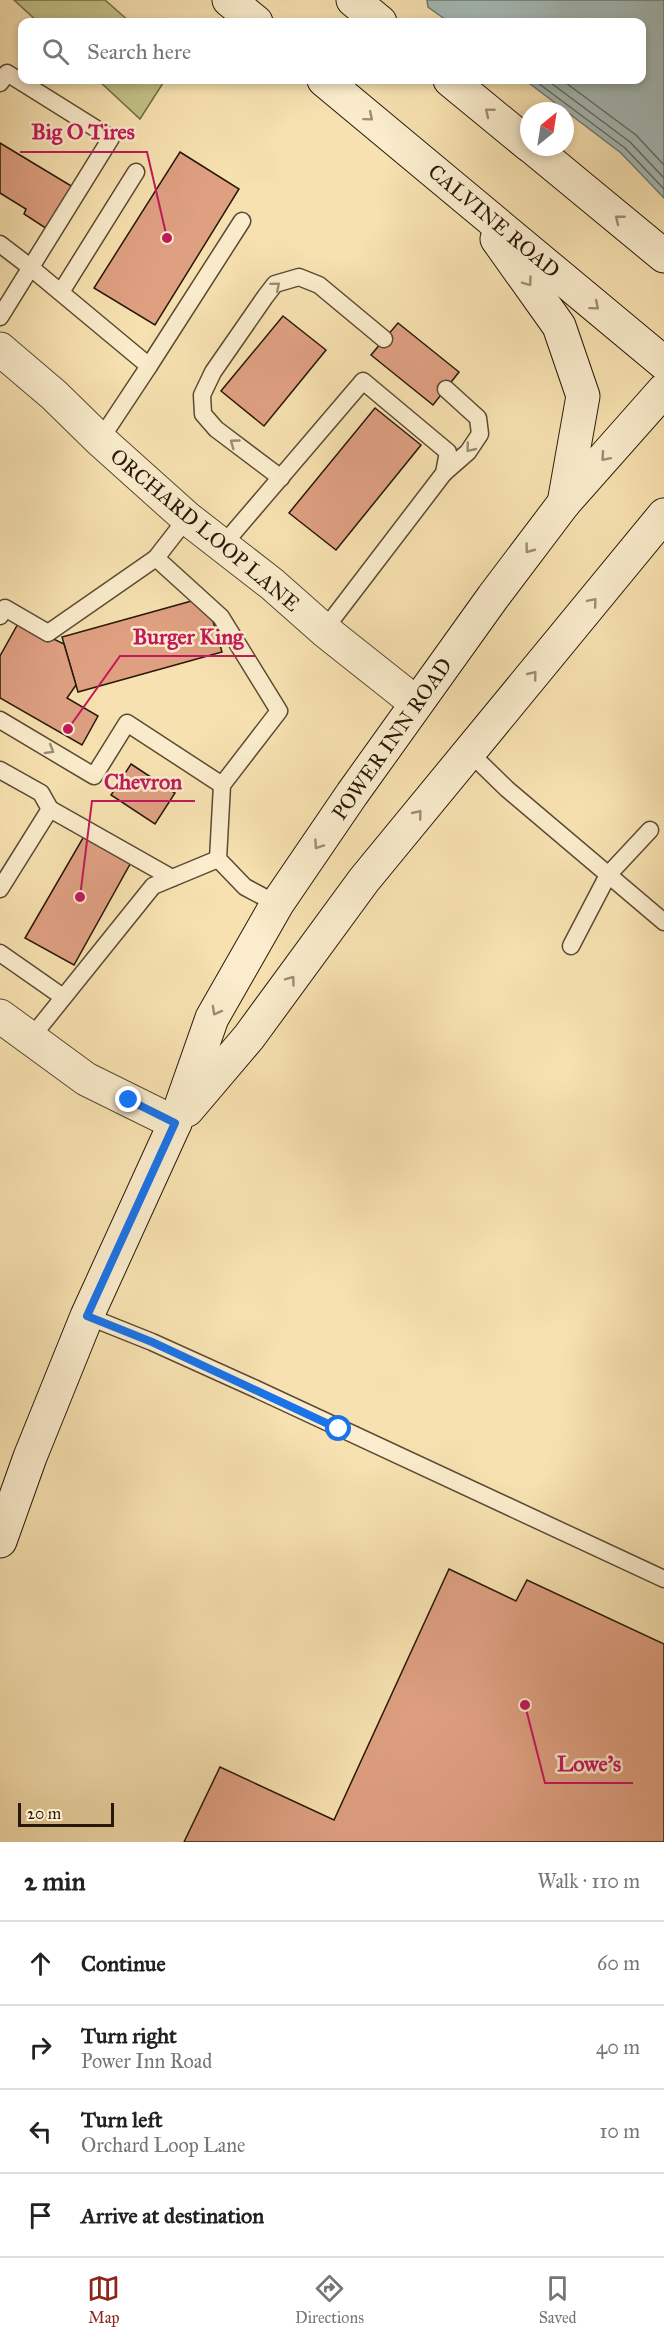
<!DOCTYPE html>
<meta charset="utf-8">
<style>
body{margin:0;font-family:"IM FELL Great Primer",serif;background:#f6f6f6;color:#222}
.compass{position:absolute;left:520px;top:102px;width:54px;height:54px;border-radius:50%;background:#fff;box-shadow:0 3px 9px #0003;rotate:30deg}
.scale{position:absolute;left:18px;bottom:15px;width:96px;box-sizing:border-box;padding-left:6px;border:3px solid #271809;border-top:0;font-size:16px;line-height:21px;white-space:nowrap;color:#271809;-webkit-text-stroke:4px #faeccc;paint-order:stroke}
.stop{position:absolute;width:18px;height:18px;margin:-14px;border:4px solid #1a73e8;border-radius:50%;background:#fff}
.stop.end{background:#1a73e8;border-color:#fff;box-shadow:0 2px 6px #0008}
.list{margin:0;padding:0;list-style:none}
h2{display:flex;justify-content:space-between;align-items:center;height:78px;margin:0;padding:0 24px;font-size:26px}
h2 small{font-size:20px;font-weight:400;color:#767676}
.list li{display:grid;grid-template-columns:39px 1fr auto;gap:18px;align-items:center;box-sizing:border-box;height:84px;padding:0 24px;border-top:2px solid #e0e0e0}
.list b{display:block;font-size:22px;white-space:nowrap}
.list p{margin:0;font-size:20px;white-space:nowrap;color:#767676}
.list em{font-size:20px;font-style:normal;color:#767676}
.icon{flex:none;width:33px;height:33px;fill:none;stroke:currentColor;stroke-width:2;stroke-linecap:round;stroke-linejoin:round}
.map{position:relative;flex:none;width:664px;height:1842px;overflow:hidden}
.search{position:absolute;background:#fff;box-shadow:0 3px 9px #0003;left:18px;right:18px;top:18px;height:66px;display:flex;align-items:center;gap:15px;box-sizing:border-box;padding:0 21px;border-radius:12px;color:#767676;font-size:22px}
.sheet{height:414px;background:#fff}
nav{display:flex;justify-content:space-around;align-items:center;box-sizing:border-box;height:84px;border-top:2px solid #e0e0e0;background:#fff;font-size:16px;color:#767676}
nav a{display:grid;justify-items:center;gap:3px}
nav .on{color:#8f2418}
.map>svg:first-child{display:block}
</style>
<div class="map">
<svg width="664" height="1842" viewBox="0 0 664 1842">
<rect width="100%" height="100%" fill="#f7e1b0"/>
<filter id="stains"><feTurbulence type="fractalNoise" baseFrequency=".00333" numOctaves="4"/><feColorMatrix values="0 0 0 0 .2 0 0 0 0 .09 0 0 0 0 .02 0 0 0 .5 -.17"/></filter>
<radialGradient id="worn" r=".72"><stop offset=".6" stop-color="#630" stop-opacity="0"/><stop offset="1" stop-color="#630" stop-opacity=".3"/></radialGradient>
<!-- green -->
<g fill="#c2c187" stroke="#746c48" stroke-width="1.5">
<polygon points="14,0 105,0 130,22 38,22"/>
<polygon points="98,80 165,80 140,119"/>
</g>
<!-- water -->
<polygon fill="#a3bab8" stroke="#717972" stroke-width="1.5" points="427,0 664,0 664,198 621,153 525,80 642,80 642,22 449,22 428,7"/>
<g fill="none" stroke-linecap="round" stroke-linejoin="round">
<!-- shore -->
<g stroke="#656960" stroke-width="1.5">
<polyline points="534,80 625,148 664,189"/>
<polyline points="547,80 630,142 664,178"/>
<polyline points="562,80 636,135 664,165"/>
</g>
</g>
<!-- building -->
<g fill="#dfa082" stroke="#271809" stroke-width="1.5">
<polygon points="0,143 73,187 47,229 24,214 26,209 0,193"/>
<polygon points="180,152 239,189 155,325 94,288"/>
<polygon points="283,316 326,350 264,426 221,391"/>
<polygon points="398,323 459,372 433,405 371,355"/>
<polygon points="375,408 421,445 336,550 289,513"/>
<polygon points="206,597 222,652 78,692 62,637"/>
<polygon points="19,622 64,644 76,685 67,698 98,716 82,745 0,698 0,656"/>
<polygon points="131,764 175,793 155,824 111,795"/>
<polygon points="87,831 134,857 74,965 25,938"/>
<polygon points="449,1569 516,1601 527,1580 664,1644 664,1842 184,1842 220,1767 334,1820"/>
</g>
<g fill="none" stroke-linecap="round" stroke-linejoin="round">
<defs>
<g id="service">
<polyline points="0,83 7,73 111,138 0,317"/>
<polyline points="0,244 30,267 149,366 100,440"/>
<polyline points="61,292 136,172"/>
<polyline points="149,366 242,221"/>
<polyline points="444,473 468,452 480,434 478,418 446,389"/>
<polyline points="281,478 216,429 203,414 202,395 213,372 265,297 275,284 299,277 319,285 384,339"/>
<polyline points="187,518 156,558 221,617 279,711 222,785 218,859 245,887 277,904"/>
<polyline points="222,546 363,381 448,452 444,473 324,630"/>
<polyline points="0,616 5,608 48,633 156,558"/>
<polyline points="0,720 94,776 127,723 222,785"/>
<polyline points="469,752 507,789 664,922"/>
<polyline points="0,770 41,793 50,809"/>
<polyline points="0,889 50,809 172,878"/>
<polyline points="571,946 608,875 650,830"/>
<polyline points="0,953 63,997"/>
<polyline points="30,1039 153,886 218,859"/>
<polyline points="87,1316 152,1342 256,1389 664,1579"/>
</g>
<g id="minor">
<polyline points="0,349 54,395 100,440 187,518 272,584 324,630 416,703"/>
<polyline points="0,1016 86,1079 175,1123"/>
</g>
<g id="secondary">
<polyline points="229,0 256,22"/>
<polyline points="353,0 380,22"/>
<polyline points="324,80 664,363"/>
<polyline points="450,80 529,145"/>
<polyline points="532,147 664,256"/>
<polyline points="497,239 559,326 583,396 564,503"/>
<polyline points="187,1110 249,1037 364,880 664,515"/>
<polyline points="0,1541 30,1457 87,1316 175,1123 212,1018 277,904 352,794 493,597 564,503 664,390"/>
</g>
</defs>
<!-- service casing -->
<use href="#service" stroke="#5b4a33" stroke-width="19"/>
<!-- minor casing -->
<use href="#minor" stroke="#5b4a33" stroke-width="35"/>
<!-- secondary casing -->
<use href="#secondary" stroke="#271809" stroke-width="35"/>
<!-- service -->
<use href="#service" stroke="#faeccc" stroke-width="16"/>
<!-- minor -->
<use href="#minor" stroke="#faeccc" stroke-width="33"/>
<!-- secondary -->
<use href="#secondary" stroke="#faeccc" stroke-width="33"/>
</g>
<!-- one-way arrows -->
<defs><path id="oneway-chevron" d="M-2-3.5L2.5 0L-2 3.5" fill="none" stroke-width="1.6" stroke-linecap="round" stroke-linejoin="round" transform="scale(1.5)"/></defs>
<g stroke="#9b8d74">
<use href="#oneway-chevron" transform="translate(489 112) rotate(-141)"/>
<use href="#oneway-chevron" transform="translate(369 117) rotate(40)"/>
<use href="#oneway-chevron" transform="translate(619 219) rotate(-141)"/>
<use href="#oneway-chevron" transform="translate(528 282) rotate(54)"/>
<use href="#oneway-chevron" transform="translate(276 286) rotate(-40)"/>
<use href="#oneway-chevron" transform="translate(595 306) rotate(40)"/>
<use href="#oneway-chevron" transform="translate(234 443) rotate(-144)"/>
<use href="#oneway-chevron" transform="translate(470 448) rotate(129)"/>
<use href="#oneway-chevron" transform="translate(605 457) rotate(131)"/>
<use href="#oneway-chevron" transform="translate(529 549) rotate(127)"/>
<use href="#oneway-chevron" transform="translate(593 602) rotate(-50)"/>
<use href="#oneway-chevron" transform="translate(533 675) rotate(-51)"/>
<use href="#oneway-chevron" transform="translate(50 750) rotate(31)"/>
<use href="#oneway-chevron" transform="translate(418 814) rotate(-51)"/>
<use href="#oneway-chevron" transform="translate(318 845) rotate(124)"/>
<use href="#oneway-chevron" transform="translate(291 980) rotate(-54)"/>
<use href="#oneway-chevron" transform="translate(216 1011) rotate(119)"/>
</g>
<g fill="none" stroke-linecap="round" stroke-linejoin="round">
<!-- route -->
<polyline stroke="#1a73e8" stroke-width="8" points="129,1100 175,1123 87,1316 152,1342 339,1429"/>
</g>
<g text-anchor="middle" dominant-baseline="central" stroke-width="5" stroke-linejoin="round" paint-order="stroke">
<!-- street labels -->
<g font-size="21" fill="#271809" stroke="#faeccc">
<text transform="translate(494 221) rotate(40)">CALVINE ROAD</text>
<text transform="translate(205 530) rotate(40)">ORCHARD LOOP LANE</text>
<text transform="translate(392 739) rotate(-55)">POWER INN ROAD</text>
</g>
</g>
<!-- callouts -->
<path fill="none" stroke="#c2185b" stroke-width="2" d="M167 238L147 152H20M68 729L120 656H255M80 897L92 801H195M525 1705L545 1783H633"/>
<g fill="#c2185b" stroke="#faeccc" stroke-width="2">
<circle cx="167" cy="238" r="6"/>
<circle cx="68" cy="729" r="6"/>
<circle cx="80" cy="897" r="6"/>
<circle cx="525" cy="1705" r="6"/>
</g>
<g font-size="22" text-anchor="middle" font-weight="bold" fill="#c2185b" stroke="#faeccc" stroke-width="5" stroke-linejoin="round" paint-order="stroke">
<text x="83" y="139">Big O Tires</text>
<text x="188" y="644">Burger King</text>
<text x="143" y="789">Chevron</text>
<text x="589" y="1771">Lowe's</text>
</g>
<rect width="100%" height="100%" filter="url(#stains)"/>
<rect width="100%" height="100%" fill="url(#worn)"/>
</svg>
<svg class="compass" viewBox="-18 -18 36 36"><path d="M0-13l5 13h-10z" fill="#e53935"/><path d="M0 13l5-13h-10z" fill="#767676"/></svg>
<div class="scale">20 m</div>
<div class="stop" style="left:339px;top:1429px"></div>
<div class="stop end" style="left:129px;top:1100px"></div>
<div class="search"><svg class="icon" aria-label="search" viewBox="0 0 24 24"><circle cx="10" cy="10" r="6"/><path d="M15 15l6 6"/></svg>Search here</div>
</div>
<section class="sheet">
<h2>2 min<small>Walk · 110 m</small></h2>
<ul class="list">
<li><svg class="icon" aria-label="ahead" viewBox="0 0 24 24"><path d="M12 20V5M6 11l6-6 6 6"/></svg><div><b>Continue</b></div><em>60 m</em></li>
<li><svg class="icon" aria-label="right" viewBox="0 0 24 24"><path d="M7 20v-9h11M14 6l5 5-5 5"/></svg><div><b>Turn right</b><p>Power Inn Road</p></div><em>40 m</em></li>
<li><svg class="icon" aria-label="left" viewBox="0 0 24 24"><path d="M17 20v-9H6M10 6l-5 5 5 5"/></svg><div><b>Turn left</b><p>Orchard Loop Lane</p></div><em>10 m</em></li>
<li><svg class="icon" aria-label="arrive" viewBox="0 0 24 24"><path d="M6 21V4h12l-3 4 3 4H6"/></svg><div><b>Arrive at destination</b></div></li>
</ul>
</section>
<nav>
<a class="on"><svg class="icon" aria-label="map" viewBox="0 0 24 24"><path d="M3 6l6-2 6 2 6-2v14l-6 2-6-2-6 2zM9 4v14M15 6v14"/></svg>Map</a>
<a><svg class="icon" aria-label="directions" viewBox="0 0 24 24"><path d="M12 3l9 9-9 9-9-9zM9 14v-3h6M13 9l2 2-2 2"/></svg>Directions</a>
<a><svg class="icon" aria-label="saved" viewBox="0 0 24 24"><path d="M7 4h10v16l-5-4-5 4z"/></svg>Saved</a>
</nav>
